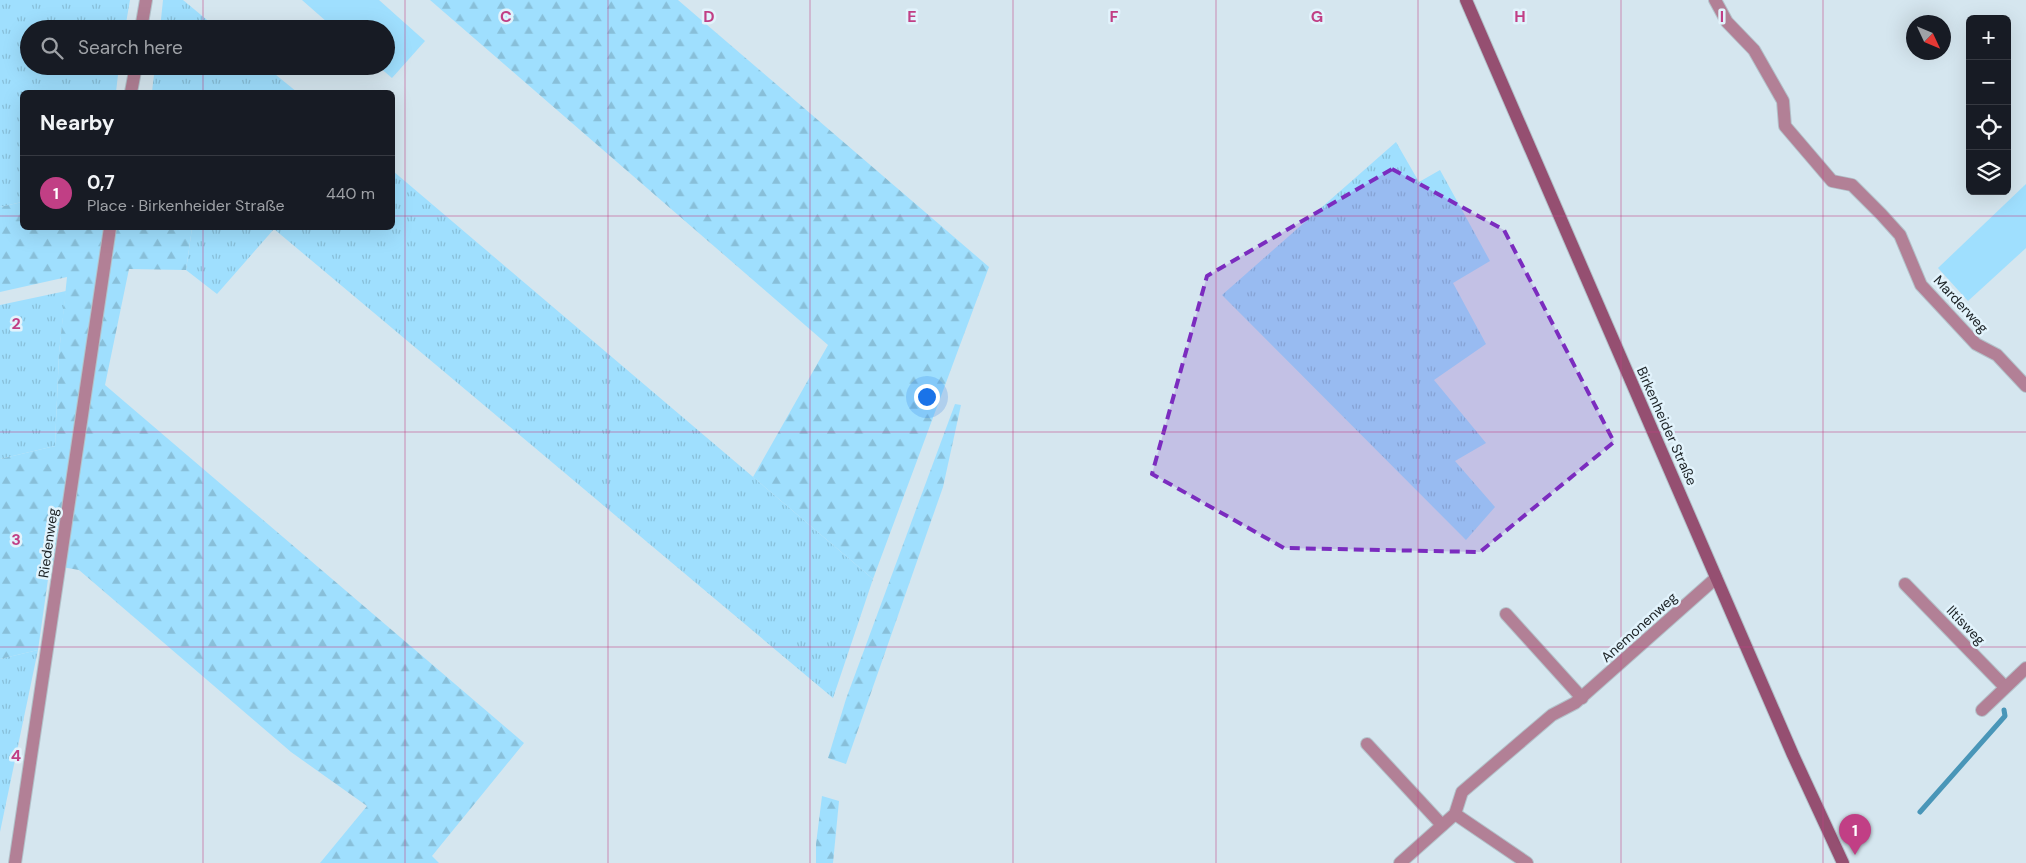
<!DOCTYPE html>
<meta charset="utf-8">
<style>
body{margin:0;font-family:"DM Sans",sans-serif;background:#242831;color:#f1f3f6}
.controls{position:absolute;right:15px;top:15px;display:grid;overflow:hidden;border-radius:8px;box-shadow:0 5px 20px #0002}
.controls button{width:45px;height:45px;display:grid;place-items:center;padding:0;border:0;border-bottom:1px solid #363941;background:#171b24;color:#f1f3f6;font:25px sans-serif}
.compass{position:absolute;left:1906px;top:15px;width:45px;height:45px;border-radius:50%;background:#171b24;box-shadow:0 5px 20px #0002;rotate:134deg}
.you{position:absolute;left:926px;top:396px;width:18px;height:18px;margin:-12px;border:4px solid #fff;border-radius:50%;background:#1a73e8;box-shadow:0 0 0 8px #1a73e833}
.badge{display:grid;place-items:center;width:32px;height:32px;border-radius:50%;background:#c13f85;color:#fff;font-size:16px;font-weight:700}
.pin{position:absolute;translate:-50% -41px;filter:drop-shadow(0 1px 2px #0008)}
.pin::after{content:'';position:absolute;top:26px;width:18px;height:15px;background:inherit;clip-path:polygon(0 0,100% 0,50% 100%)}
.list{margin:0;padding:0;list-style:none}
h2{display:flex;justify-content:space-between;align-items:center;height:65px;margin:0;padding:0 20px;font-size:21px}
h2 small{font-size:16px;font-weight:400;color:#9ea1a6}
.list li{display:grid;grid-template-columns:32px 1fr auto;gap:15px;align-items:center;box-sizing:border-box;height:75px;padding:0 20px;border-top:1px solid #363941}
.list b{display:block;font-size:19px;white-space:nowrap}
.list p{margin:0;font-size:16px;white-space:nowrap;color:#9ea1a6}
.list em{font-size:16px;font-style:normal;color:#9ea1a6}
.icon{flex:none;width:28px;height:28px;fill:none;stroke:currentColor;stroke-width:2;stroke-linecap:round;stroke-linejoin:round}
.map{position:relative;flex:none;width:2026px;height:863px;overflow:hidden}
.search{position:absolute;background:#171b24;box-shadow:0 5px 20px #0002;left:20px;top:20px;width:375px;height:55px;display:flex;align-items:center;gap:12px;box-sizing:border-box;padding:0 18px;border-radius:28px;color:#9ea1a6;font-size:19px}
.panel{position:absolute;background:#171b24;box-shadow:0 5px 20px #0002;left:20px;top:90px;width:375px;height:140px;border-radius:8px}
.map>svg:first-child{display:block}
</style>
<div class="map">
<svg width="2026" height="863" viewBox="0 0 2026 863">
<defs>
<pattern id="grass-tufts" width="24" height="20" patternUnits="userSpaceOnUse" patternTransform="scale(1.25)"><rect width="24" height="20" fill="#9fdffe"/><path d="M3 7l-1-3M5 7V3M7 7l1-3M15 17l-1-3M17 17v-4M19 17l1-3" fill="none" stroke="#88bfd9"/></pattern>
<pattern id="forest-firs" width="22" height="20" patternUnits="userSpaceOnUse" patternTransform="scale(1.25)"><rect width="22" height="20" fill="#9fdffe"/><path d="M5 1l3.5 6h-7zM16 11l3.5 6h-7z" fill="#88bfd9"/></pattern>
</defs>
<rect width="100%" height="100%" fill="#d5e6ef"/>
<!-- grass -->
<g fill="url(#grass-tufts)">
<polygon points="0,0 130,0 125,29 29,29 29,66 119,66 116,92 22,92 22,202 0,207"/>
<polygon points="163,0 183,0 218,29 160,29"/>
<polygon points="155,66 265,66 297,92 152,92"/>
<polygon points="1396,142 1419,182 1440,170 1490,261 1453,283 1486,344 1434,380 1486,443 1455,461 1495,507 1466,540 1222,295"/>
<polygon points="393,171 873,579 833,698 274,229 217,294 186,270 192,228 392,228"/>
<polygon points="66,291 59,353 55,446 0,459 0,305"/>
<polygon points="38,650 0,832 0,659"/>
</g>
<!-- forest -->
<g fill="url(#forest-firs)">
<polygon points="430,0 678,0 989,267 873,579 753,477 828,345"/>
<polygon points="22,202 22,228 192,228 186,270 129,269 105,385 524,743 432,856 439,863 320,863 367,806 291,752 79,570 50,565 38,650 0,659 0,459 55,446 59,353 67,277 0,292 0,207"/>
<polygon points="955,404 961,405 943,487 846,764 828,758 846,699"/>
<polygon points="822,796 839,801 833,863 816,863 816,844"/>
</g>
<!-- park -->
<g fill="#9fdffe">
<polygon points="302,0 379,0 425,41 392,78 378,66 386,66 386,29 335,29"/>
<polygon points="2026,184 2026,248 1968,301 1938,268"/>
</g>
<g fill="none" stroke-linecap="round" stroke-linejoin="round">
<!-- stream -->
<polyline stroke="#4996b8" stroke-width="5" points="1920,812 2005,716 2004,710"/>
<defs>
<g id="street">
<polyline points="1715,0 1727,22 1754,50 1783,101 1785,126 1832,181 1852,185 1881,214 1900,235 1921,285 1976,344 1997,355 2026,386"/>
<polyline points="141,29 146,0"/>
<polyline points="131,92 136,66"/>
<polyline points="1905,584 2005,687"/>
<polyline points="1506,614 1582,698"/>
<polyline points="1982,710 2026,668"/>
<polyline points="1367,744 1442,825"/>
<polyline points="1455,814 1527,863"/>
<polyline points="15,863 110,228"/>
<polyline points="1400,863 1455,814 1462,792 1552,715 1575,703 1716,578"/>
</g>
<polyline id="secondary" points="1466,0 1793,755 1843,863"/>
</defs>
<!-- street casing -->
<use href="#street" stroke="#b3c2ca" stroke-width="14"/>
<!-- secondary casing -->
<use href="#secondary" stroke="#b3c2ca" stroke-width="14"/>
<!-- street -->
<use href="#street" stroke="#b28096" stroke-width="12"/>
<!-- secondary -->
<use href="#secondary" stroke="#954f71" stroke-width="12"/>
</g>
<!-- marked area -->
<path fill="#7b2cbf" fill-opacity="0.2" stroke="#7b2cbf" stroke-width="4" stroke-dasharray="10 6" stroke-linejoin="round" d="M1392 169 1504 230 1614 442 1480 552 1284 548 1152 474 1207 276Z"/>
<!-- grid -->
<path fill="none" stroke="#c13f85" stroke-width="1" stroke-opacity="0.55" d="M203 0V29M405 0V863M608 0V863M810 0V863M1013 0V863M1216 0V863M1418 0V863M1621 0V863M1823 0V863M203 66V92M0 216H22M392 216H2026M203 228V863M0 432H2026M0 647H2026"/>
<g text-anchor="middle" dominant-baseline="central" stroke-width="5" stroke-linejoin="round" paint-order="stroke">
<!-- street labels -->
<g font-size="14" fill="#1a2023" stroke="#e2f3fc">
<text transform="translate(1961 304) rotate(47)">Marderweg</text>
<text transform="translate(1667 426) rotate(66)">Birkenheider Straße</text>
<text transform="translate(48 543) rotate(-82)">Riedenweg</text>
<text transform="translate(1966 625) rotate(46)">Iltisweg</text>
<text transform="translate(1639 627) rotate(-42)">Anemonenweg</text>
</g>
</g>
<g font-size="16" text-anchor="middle" font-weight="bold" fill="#c13f85" stroke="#e2f3fc" stroke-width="5" stroke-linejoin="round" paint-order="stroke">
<text x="506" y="22">C</text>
<text x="709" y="22">D</text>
<text x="912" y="22">E</text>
<text x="1114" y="22">F</text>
<text x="1317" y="22">G</text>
<text x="1520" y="22">H</text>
<text x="1722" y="22">I</text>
<text x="16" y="329">2</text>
<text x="16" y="545">3</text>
<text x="16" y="761">4</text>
</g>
</svg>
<div class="controls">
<button>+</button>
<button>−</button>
<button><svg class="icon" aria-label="locate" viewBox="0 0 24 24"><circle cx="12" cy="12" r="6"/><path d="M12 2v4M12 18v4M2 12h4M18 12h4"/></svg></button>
<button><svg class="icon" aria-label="layers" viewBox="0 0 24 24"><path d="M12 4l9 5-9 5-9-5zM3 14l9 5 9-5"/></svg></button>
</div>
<svg class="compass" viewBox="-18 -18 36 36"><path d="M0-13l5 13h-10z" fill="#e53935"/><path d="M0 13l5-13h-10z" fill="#9ea1a6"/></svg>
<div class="you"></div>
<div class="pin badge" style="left:1855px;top:855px">1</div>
<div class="search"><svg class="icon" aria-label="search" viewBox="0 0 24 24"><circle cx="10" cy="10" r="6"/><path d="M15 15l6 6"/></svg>Search here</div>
<section class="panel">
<h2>Nearby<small></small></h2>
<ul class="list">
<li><span class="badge">1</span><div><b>0,7</b><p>Place · Birkenheider Straße</p></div><em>440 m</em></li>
</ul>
</section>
</div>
